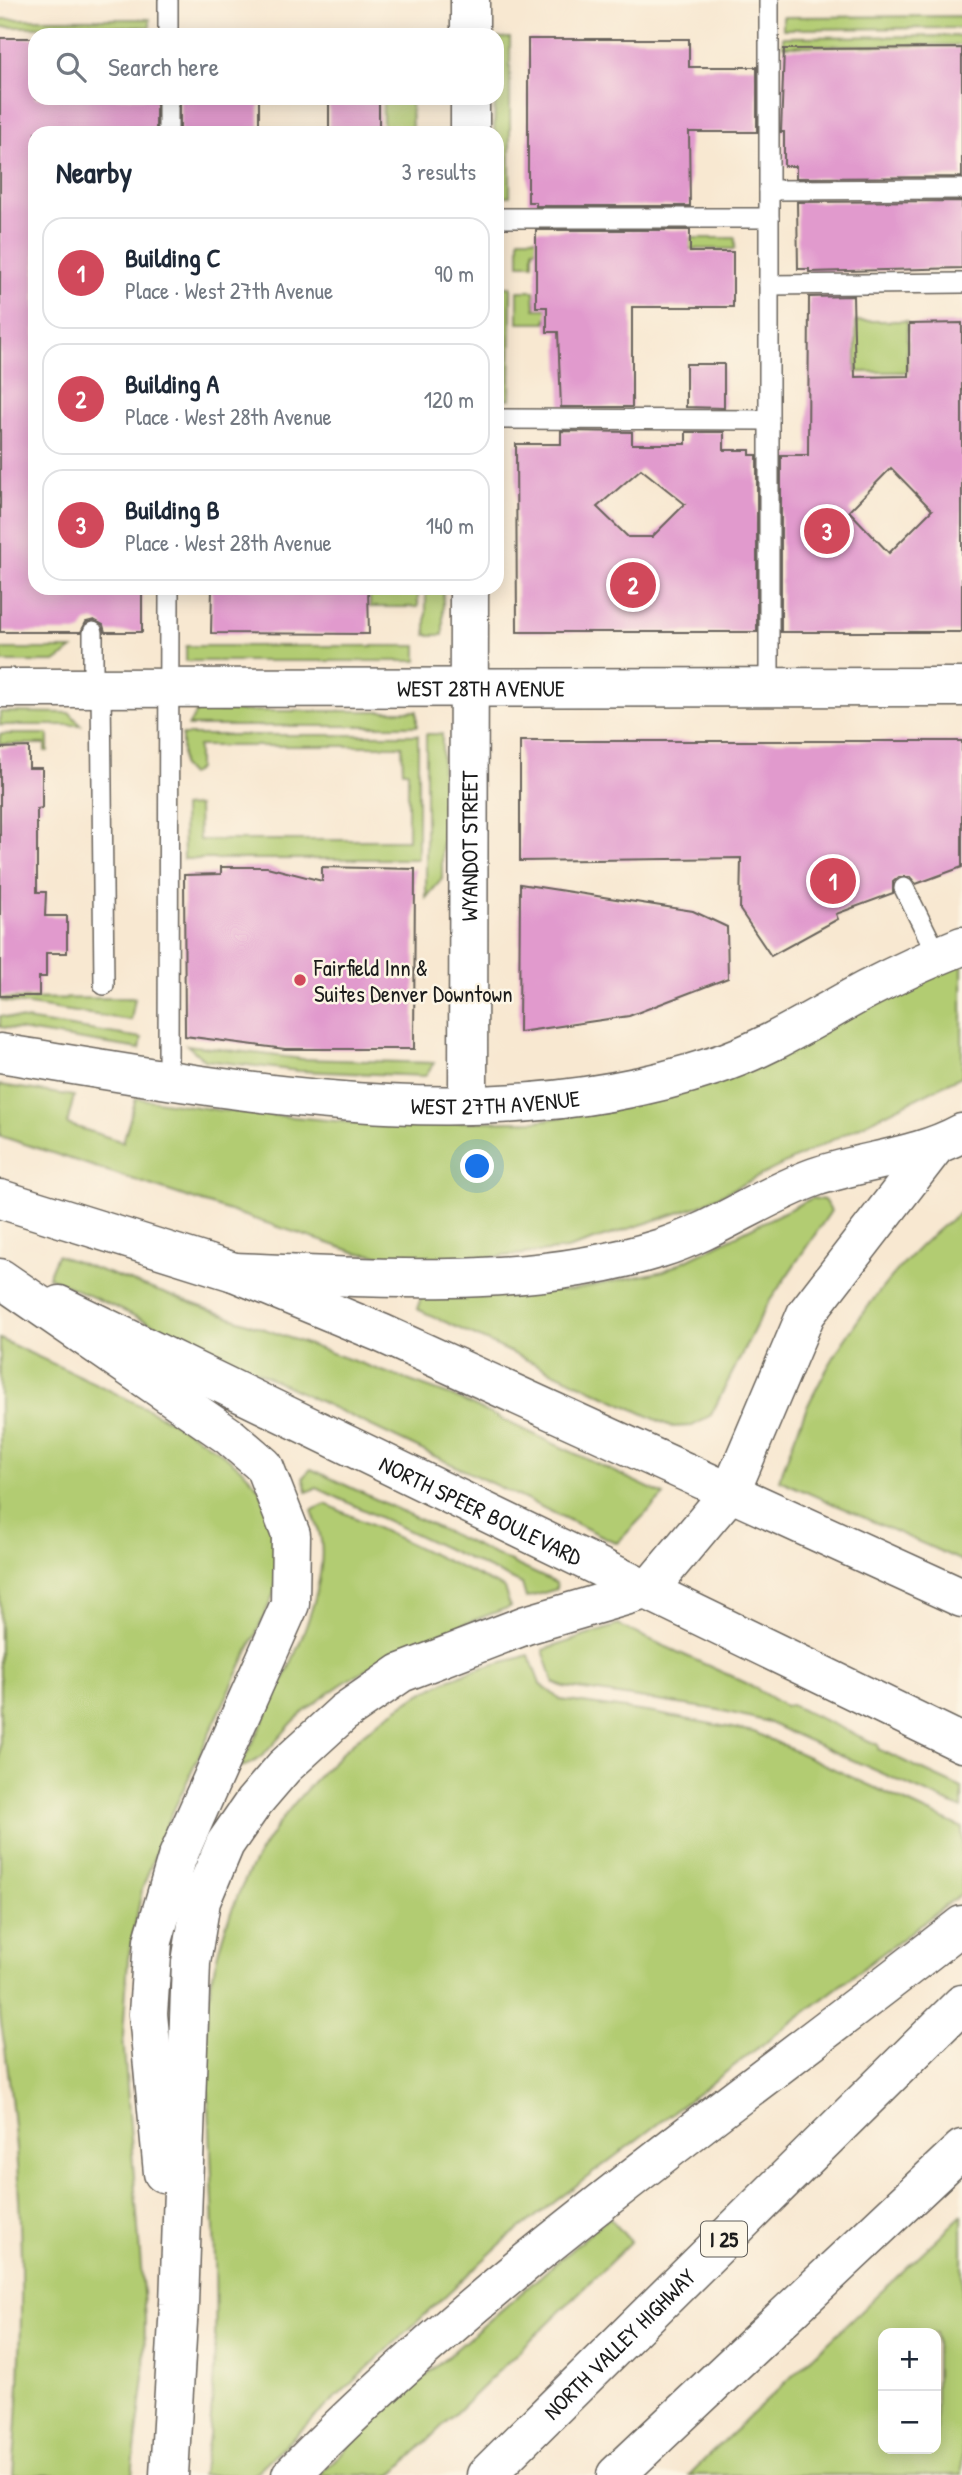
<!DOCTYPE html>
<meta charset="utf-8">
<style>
body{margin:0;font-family:"Patrick Hand",sans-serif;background:#f2f2f3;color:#1f2937}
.controls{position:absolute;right:21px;bottom:21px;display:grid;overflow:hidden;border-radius:14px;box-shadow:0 4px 18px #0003}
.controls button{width:63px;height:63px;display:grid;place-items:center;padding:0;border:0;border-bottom:2px solid #e0e1e3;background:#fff;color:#1f2937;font:35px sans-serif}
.you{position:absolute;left:478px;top:1167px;width:24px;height:24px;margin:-18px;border:5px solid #fff;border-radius:50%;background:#1a73e8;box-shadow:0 0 0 10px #1a73e833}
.badge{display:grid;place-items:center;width:46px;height:46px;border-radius:50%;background:#d1495b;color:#fff;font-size:23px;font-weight:700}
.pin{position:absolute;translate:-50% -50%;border:4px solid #fff;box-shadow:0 2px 7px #0006}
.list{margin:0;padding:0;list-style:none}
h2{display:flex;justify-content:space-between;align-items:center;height:91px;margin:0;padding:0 28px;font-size:30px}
h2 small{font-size:23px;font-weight:400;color:#747a83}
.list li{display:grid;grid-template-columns:46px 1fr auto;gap:21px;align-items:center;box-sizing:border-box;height:112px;margin:0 14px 14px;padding:0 14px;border:2px solid #e0e1e3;border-radius:21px}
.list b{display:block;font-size:26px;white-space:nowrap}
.list p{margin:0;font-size:23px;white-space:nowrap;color:#747a83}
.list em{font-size:23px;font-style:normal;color:#747a83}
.icon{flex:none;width:38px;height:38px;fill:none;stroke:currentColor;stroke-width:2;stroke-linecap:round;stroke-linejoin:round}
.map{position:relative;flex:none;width:962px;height:2475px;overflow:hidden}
.search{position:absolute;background:#fff;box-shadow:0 4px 18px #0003;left:28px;top:28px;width:476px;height:77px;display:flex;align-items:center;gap:18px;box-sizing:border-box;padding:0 24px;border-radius:21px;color:#747a83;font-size:26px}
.panel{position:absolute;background:#fff;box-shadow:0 4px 18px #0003;left:28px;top:126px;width:476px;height:469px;border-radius:21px}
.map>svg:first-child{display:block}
</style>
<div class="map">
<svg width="962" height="2475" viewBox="0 0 962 2475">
<rect width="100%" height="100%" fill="#fcf5e5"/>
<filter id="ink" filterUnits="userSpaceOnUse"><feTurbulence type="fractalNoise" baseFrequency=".0143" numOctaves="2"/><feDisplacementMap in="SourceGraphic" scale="14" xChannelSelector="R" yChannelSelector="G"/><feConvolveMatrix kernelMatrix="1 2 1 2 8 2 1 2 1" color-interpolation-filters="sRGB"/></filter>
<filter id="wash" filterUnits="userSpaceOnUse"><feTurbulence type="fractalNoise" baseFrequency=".00686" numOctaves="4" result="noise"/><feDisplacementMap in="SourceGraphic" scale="28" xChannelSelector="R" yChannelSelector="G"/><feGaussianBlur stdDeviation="1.57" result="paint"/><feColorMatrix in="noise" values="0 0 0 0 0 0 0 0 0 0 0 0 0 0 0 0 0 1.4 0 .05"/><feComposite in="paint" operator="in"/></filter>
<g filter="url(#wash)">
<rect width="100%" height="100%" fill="#f8e8d1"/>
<!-- green -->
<g fill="#b2cc72" stroke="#677447" stroke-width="2" fill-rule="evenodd">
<polygon points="962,16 962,28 783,29 783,17"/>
<rect x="0" y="19" width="150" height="8"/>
<polygon points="962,36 962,45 783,46 783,37"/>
<polygon points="497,38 510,38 510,196 497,196 497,133 494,133"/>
<polygon points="383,98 411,98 412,133 383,133"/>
<polygon points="519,238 735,238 735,249 533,249 533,264 519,264"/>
<polygon points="497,287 511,287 510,399 497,399"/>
<polygon points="518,291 534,291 535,309 618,309 618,318 546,318 546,323 518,323"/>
<rect x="856" y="321" width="51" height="51"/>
<rect x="370" y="588" width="48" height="19"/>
<rect x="426" y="588" width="17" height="47"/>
<rect x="186" y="646" width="231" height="15"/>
<polygon points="0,649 73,649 55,662 2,662"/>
<polygon points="197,711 417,711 417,726 188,726"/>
<polygon points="0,712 70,713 81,725 0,725"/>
<polygon points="0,734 48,734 48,751 45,751 45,744 0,744"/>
<polygon points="426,734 442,734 442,879 426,898"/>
<polygon points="182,735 418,735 418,859 184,859 183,807 198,806 199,840 408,840 408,771 403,771 402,746 198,746 198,769 190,775 182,766"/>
<polygon points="962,961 962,1076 699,1206 567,1249 443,1263 358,1253 0,1136 0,1085 74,1096 67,1124 123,1142 136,1098 218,1110 357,1123 537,1121 605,1110"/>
<polygon points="135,998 131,1020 1,1001 1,999"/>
<polygon points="0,1016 142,1038 140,1049 0,1027"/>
<polygon points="187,1045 302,1059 434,1063 425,1076 299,1071 204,1060"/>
<polygon points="812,1198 824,1200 831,1211 765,1308 711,1415 692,1426 672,1427 417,1309 422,1295 572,1290 664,1271"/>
<path d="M962 1211V1561L779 1480C789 1453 798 1425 811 1399 843 1333 901 1254 962 1211Z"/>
<polygon points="57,1255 452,1396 664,1495 617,1543 239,1363 48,1277"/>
<path d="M0 1339C63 1370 225 1435 260 1490 270 1508 279 1563 276 1584 275 1595 267 1608 263 1619L162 1835 142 1890 128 1959 123 2036 145 2318 144 2377 132 2475H13C26 2323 25 2168 0 2016Z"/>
<polygon points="311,1469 556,1583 557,1589 526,1598 522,1584 317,1488 307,1492 303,1477"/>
<path d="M326 1504 504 1588 510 1607C432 1635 358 1664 296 1719 278 1736 264 1763 240 1767 268 1710 329 1605 321 1541 320 1531 315 1520 312 1510Z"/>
<polygon points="618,1625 746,1683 785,1706 791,1705 878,1745 878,1749 962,1788 962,1809 765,1721 719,1710 564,1687 554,1683 543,1650"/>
<path d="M529 1655 540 1684 561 1700 653 1713 754 1732 962 1828V1893L506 2239 253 2475H201C211 2440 212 2406 214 2370 218 2290 213 2208 210 2127 208 2075 201 2021 214 1969 229 1902 258 1844 304 1792 348 1742 404 1695 468 1672 488 1665 509 1661 529 1655Z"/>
<path d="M962 2215V2475H689L705 2459ZM936 2333V2449H883V2333Z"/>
<polygon points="609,2217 631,2242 392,2475 319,2475 387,2409"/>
</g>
<g id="blocks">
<!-- building -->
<g fill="#e19acd" fill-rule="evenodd">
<polygon points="0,38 35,38 35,98 156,98 156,133 35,133 35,588 142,588 142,632 105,632 103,625 94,620 86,622 81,632 0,632"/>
<polygon points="528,39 689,39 689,67 757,67 757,132 689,132 690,206 536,206 536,202 528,202"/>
<polygon points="962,48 962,177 796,178 796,166 784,166 784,132 781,132 784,49"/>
<rect x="180" y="98" width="79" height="35"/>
<rect x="329" y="98" width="50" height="35"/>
<polygon points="962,201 962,268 809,272 809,269 798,269 797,202"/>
<polygon points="536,230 690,230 690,252 733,252 733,307 632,307 632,407 561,407 558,332 547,332 547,307 536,307"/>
<path d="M853 296 855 377 909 376V324L962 323V632H781V455H808L809 297ZM891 468 932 510 889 553 849 511Z"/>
<polygon points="686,364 724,364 724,408 686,407"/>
<path d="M561 431 632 432V444H686V432H724V450H750V455H757V632H517L516 444H561ZM641 469 685 504 652 537H628L597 507Z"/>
<polygon points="212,588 368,588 369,634 211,633"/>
<polygon points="520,741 962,741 962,867 916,884 910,877 899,877 893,882 893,893 836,914 838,919 771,956 740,910 741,858 520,861"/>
<polygon points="29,747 29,768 42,768 42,808 37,809 37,892 46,892 45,916 67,916 67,953 46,953 46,977 39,977 39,996 0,996 0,748"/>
<polygon points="221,867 267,867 322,881 322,867 415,869 414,1049 285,1049 185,1036 184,875 221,874"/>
<polygon points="520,884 693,911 727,927 728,978 629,1016 519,1032"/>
</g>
</g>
</g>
<g filter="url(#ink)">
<use href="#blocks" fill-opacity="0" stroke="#69635b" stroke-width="2"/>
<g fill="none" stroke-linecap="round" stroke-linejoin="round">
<defs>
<g id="service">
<polyline points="168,0 168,35"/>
<polyline points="168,98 168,133"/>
<polyline points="769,190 962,189"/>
<polyline points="497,218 769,218"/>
<polyline points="769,285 962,283"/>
<polyline points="497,419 769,420"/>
<polyline points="93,632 93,688"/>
<polyline points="769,687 769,0"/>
<polyline points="101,688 104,985"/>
<polyline points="904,888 938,956"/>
<polyline points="168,1079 169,588"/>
</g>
<g id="minor">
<polyline points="470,0 470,35"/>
<polyline points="470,133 470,98"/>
<path id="s1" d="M0 688 962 687"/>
<path id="s2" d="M0 1053C233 1090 484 1143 714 1066 767 1049 816 1017 866 990 897 974 929 959 962 946"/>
<path id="s3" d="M468 1105 469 588"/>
</g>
<g id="primary">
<polyline points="0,1199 234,1272 381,1333 962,1598"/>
<path id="s4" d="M59 1305 962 1743"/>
</g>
<g id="motorway">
<path d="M234 1272C373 1277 525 1291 661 1248 715 1231 762 1196 815 1177 864 1160 916 1158 962 1133"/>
<polyline points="0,1278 229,1436 264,1466 291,1535 290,1604 177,1858 153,1941 148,2014 163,2173"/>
<polyline points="169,2475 179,2304 191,1962 201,1901 225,1844 254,1802 284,1767 343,1713 401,1673 526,1625 649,1589 731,1491 806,1314 935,1147"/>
<path d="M291 2475C494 2267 735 2104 962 1925"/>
<path id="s5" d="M486 2475 962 2004"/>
<polyline points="616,2475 962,2149"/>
</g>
</defs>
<!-- service casing -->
<use href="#service" stroke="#69635b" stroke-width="22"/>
<!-- minor casing -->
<use href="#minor" stroke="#69635b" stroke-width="41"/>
<!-- primary casing -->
<use href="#primary" stroke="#69635b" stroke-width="41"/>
<!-- motorway casing -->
<use href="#motorway" stroke="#69635b" stroke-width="41"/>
<!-- service -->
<use href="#service" stroke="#fff" stroke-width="19"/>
<!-- minor -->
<use href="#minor" stroke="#fff" stroke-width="38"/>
<!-- primary -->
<use href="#primary" stroke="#fff" stroke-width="38"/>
<!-- motorway -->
<use href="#motorway" stroke="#fff" stroke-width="38"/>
</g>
</g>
<!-- markers -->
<circle fill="#d1495b" stroke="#fcf5e5" stroke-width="2.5" cx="300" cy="980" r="7"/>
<g text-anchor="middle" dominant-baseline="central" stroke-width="5" stroke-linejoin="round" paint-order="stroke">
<!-- shield labels -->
<rect fill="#fcf5e5" stroke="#5f5d58" stroke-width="2" x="701" y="2221.5" width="46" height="35" rx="5"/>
<g font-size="21" font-weight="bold" fill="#1c1c1c">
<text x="724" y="2239">I 25</text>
</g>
<!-- street labels -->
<g font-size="23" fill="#1c1c1c" stroke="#fcf5e5">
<text stroke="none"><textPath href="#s1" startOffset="481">WEST 28TH AVENUE</textPath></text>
<text stroke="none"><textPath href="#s3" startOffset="259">WYANDOT STREET</textPath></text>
<text stroke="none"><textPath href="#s2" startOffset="499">WEST 27TH AVENUE</textPath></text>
<text stroke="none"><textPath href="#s4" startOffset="469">NORTH SPEER BOULEVARD</textPath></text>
<text stroke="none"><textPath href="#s5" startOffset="187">NORTH VALLEY HIGHWAY</textPath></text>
</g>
<!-- poi labels -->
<g font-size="23" fill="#1c1c1c" stroke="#fcf5e5" text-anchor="start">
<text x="314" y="967">Fairfield Inn &amp;<tspan x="314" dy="26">Suites Denver Downtown</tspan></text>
</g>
</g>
</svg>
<div class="controls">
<button>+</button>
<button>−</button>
</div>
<div class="you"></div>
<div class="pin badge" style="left:833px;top:881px">1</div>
<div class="pin badge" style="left:633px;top:585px">2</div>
<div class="pin badge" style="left:827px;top:531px">3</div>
<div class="search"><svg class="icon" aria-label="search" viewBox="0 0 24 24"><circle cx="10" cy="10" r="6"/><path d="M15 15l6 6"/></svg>Search here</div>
<section class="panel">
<h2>Nearby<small>3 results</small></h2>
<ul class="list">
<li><span class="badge">1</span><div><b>Building C</b><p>Place · West 27th Avenue</p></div><em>90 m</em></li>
<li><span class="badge">2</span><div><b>Building A</b><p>Place · West 28th Avenue</p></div><em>120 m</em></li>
<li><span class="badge">3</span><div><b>Building B</b><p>Place · West 28th Avenue</p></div><em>140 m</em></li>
</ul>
</section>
</div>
